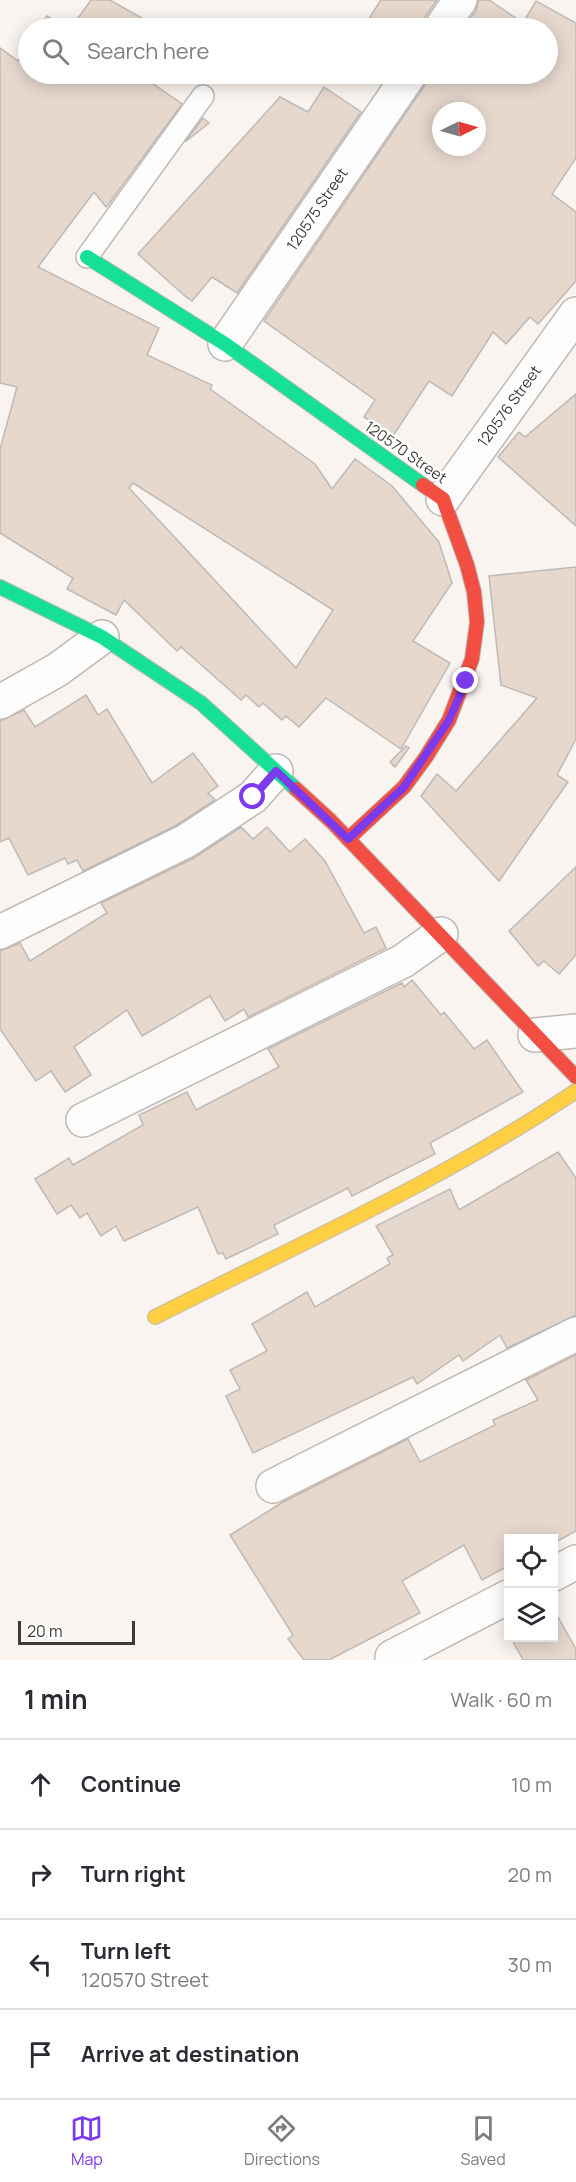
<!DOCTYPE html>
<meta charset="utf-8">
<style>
body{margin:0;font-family:Manrope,sans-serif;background:#f7f7f7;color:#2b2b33}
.controls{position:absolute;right:18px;bottom:18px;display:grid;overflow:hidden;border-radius:0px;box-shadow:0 3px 15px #0003}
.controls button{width:54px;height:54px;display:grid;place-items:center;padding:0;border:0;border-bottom:2px solid #e1e1e2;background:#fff;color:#2b2b33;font:30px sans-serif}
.compass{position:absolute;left:432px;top:102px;width:54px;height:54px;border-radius:50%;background:#fff;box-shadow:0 3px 15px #0003;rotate:85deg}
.scale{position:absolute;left:18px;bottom:15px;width:117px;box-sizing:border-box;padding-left:6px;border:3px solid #403a36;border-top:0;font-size:16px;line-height:21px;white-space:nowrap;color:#403a36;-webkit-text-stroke:4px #fff;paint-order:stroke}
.stop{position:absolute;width:18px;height:18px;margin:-14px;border:4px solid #7c3aed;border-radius:50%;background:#fff}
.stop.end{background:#7c3aed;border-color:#fff;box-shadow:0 2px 6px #0008}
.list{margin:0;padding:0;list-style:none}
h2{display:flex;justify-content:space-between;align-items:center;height:78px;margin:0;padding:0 24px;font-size:26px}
h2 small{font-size:20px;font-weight:400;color:#7c7c81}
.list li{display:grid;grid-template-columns:39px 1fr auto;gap:18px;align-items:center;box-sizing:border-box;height:90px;padding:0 24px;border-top:2px solid #e1e1e2}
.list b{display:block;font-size:22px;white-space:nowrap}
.list p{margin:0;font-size:20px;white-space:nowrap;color:#7c7c81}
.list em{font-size:20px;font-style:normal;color:#7c7c81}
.icon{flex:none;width:33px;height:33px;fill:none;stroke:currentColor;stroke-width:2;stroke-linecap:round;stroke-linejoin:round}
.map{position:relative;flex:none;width:576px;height:1660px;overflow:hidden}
.search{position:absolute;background:#fff;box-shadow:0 3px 15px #0003;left:18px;right:18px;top:18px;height:66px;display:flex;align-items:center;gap:15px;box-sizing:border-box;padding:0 21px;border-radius:33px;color:#7c7c81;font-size:22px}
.sheet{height:438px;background:#fff}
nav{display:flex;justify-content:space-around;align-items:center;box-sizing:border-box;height:84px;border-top:2px solid #e1e1e2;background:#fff;font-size:16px;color:#7c7c81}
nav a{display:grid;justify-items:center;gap:3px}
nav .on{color:#7c3aed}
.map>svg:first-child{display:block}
</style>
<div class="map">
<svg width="576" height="1660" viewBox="0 0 576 1660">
<rect width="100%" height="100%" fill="#faf4f0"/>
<!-- building -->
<g fill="#e7d8ce" stroke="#beb9b5" stroke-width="1.5" fill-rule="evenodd">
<polygon points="91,0 110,0 156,26 71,28"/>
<polygon points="381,0 437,0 425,17 423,28 381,28 368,20"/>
<path d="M479 0H489L523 23 536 1 576 23V158L552 194 576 212V281L538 324 530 317 506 344 493 332 452 396 429 381 393 436 364 417 375 400 264 321 425 85 428 74H548V28H463L476 11ZM441 111H477V147H441Z"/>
<polygon points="47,16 66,28 39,28"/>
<path d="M28 45V74H139L182 104 108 205 106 207 94 192 38 267 159 328 147 355 212 385 210 389 315 464 332 489 355 459 392 486 439 542 452 583 413 641 450 663 401 749 326 698 299 727 286 716 282 720 263 703 259 707 246 695 241 700 181 647 177 651 124 600 116 615 86 599 67 589 73 578 0 533V449L17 387 0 383V48L18 61ZM133 483 333 610 296 668 129 488Z"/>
<polygon points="324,87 361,112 237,293 212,277 192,301 186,297 138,254 280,97 308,112"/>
<polygon points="203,118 209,123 185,142"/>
<polygon points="576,394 576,526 498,457 519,432 525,437"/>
<polygon points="576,567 576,739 557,775 568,782 499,881 421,796 437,774 456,791 537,698 501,685 489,576"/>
<polygon points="86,695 98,715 107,709 152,783 193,753 218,786 208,793 215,800 177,825 83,871 77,860 68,864 65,858 28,875 9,838 0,842 0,721 24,710 35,727"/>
<polygon points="406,746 409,748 395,767 390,762"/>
<polygon points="241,827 253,839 267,827 290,852 305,839 325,861 364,933 376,927 386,948 248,1017 244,1009 225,1021 210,996 142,1036 127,1010 74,1047 91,1075 65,1092 51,1071 36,1081 0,1029 0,951 20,943 30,961 107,913 101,903 194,858"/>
<polygon points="576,867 576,955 559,974 544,961 538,966 509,931"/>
<polygon points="412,980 441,1015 444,1012 474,1049 487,1040 523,1092 430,1143 435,1154 352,1196 348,1188 274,1225 278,1234 226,1259 223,1253 218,1254 198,1207 124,1241 116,1226 101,1236 87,1213 80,1218 71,1205 57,1214 35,1179 69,1158 73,1165 143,1125 139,1115 187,1092 196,1110 279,1067 268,1049 402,983 404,987"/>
<polygon points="558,1152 576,1178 576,1315 507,1348 500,1335 463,1361 459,1355 417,1384 413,1377 253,1453 226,1396 240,1389 230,1370 267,1351 252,1324 307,1292 315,1307 390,1264 387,1258 393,1255 376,1226 450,1189 459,1210"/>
<polygon points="576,1355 576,1531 554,1543 554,1539 508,1539 508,1566 482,1580 464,1545 402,1581 420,1613 329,1660 304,1660 288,1639 293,1635 230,1535 283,1502 408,1439 420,1462 495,1425 493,1420 538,1400 526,1380"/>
<polygon points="554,1610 576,1649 576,1660 523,1660 511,1638 554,1638"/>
</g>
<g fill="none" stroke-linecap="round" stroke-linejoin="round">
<defs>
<polyline id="lane" points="87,257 203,96"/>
<g id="street">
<polyline points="441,28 460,0"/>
<polyline points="225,344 410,74"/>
<polyline points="443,499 576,314"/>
<polyline points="0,702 57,670 102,637"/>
<polyline points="0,932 186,841 253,797 276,771"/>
<polyline points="535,1035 576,1031"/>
<polyline points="83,1120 403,961 441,934"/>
<polyline points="273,1486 576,1334"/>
<polyline points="554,1574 576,1562"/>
<polyline points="392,1657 508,1597"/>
</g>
<g id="fast">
<polyline points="87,257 225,344 423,485"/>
<polyline points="0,587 102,637 201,703 296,789"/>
</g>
<path id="slow" d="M155 1317C297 1245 444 1180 576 1091"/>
<g id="jam">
<polyline points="296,789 331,821 576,1077"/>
<polyline points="348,839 404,787 426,757 449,720 472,659 477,622 474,592 467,565 443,499 423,485"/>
</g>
</defs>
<!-- lane casing -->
<use href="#lane" stroke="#bfb9b5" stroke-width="24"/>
<!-- street casing -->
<use href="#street" stroke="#bfb9b5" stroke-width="36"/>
<!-- fast casing -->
<use href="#fast" stroke="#bfb9b5" stroke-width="16"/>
<!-- slow casing -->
<use href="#slow" stroke="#bfb9b5" stroke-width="16"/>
<!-- jam casing -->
<use href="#jam" stroke="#bfb9b5" stroke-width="16"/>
<!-- lane -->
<use href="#lane" stroke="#fefdfd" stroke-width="21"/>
<!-- street -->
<use href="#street" stroke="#fefdfd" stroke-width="33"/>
<!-- fast -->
<use href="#fast" stroke="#16e098" stroke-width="14"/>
<!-- slow -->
<use href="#slow" stroke="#ffcf43" stroke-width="14"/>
<!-- jam -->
<use href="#jam" stroke="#f24e42" stroke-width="14"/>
</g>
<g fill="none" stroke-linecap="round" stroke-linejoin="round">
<!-- route -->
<polyline stroke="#7c3aed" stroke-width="8" points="253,797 276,771 348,839 404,787 449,720 466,681"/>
</g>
<g text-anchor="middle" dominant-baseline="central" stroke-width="5" stroke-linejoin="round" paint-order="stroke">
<!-- street labels -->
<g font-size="15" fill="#403a36" stroke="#fff">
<text transform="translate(317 209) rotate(-56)">120575 Street</text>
<text transform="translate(509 406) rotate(-54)">120576 Street</text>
<text transform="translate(406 452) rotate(35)">120570 Street</text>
</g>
</g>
</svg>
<div class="controls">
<button><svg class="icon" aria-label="locate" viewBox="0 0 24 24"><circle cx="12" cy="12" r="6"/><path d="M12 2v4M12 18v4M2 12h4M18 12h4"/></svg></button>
<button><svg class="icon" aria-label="layers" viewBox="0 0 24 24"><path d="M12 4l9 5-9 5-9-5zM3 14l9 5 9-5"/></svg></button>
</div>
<svg class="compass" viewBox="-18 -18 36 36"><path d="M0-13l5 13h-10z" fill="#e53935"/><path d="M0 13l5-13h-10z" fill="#7c7c81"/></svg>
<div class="scale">20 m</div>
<div class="stop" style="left:253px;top:797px"></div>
<div class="stop end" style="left:466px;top:681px"></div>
<div class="search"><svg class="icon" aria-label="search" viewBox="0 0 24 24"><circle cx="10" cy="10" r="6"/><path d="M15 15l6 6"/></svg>Search here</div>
</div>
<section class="sheet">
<h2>1 min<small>Walk · 60 m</small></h2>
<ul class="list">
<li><svg class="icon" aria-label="ahead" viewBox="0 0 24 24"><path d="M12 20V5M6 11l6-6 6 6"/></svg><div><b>Continue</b></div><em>10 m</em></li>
<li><svg class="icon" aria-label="right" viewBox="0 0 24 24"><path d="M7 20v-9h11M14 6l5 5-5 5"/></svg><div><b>Turn right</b></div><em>20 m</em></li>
<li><svg class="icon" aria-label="left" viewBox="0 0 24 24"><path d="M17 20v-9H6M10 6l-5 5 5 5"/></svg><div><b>Turn left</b><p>120570 Street</p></div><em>30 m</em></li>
<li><svg class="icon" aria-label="arrive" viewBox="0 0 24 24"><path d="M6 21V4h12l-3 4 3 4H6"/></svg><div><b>Arrive at destination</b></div></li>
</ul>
</section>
<nav>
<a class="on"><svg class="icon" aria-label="map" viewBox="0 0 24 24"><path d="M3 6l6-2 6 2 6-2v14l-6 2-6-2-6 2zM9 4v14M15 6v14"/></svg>Map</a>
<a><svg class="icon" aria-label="directions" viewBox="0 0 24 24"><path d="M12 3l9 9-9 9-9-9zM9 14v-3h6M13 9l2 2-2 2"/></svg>Directions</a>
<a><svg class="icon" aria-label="saved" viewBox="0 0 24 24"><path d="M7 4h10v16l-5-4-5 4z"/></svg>Saved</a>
</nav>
